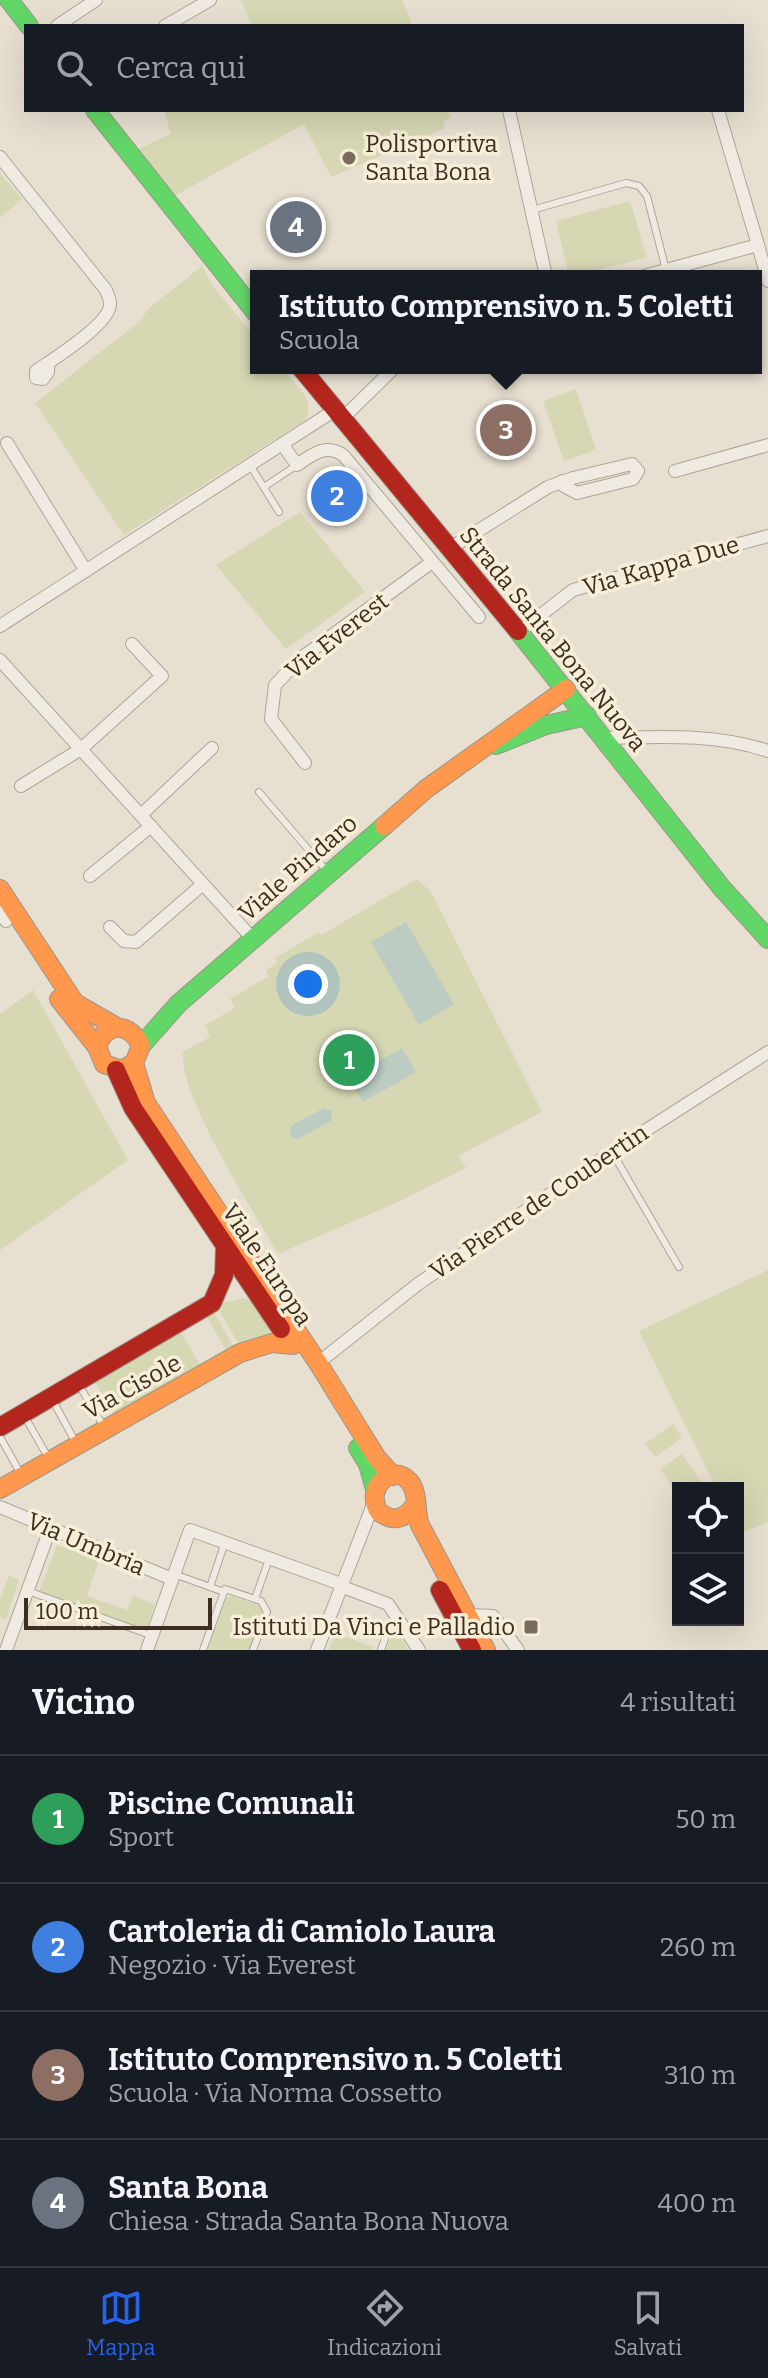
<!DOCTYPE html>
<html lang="it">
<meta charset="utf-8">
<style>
body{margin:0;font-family:Bitter,serif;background:#242831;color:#f1f3f6}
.controls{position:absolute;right:24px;bottom:24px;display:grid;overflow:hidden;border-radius:0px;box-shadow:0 8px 32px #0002}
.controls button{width:72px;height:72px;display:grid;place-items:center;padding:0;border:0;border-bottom:2px solid #363941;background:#171b24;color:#f1f3f6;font:40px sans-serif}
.scale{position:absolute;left:24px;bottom:20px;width:188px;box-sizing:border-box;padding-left:8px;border:4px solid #3d2e20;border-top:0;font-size:22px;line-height:28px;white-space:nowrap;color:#3d2e20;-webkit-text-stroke:6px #f7eed8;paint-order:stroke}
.you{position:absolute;left:308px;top:984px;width:28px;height:28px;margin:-20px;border:6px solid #fff;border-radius:50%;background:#1a73e8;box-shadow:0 0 0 12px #1a73e833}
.badge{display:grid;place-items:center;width:52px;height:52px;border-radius:50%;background:#2563eb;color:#fff;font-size:26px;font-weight:700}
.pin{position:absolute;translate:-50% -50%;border:4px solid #fff;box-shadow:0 2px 8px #0006}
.popup{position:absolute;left:250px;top:270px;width:512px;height:104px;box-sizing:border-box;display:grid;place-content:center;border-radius:0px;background:#171b24;filter:drop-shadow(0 2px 6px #0005);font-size:26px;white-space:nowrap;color:#9ea1a6}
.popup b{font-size:30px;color:#f1f3f6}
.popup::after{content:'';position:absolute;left:50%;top:100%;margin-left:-16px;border:16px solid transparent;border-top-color:#171b24}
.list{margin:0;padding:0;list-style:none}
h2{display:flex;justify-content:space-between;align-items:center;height:104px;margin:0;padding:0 32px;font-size:34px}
h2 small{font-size:26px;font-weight:400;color:#9ea1a6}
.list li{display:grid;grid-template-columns:52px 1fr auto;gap:24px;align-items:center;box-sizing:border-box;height:128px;padding:0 32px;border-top:2px solid #363941}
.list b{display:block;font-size:30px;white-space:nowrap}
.list p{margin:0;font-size:26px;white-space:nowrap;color:#9ea1a6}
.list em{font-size:26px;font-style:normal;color:#9ea1a6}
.icon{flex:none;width:44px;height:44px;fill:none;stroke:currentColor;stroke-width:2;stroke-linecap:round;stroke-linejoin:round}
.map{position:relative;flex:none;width:768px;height:1650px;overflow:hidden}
.search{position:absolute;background:#171b24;box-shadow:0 8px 32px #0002;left:24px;right:24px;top:24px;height:88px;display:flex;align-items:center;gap:20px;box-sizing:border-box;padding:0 28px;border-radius:0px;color:#9ea1a6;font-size:30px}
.sheet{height:616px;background:#171b24}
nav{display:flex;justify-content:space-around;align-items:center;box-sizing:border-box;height:112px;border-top:2px solid #363941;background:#171b24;font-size:22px;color:#9ea1a6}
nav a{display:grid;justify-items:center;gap:4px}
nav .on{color:#2563eb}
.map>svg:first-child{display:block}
</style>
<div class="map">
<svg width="768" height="1650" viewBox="0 0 768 1650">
<rect width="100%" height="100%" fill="#e7e0d1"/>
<!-- green -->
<g fill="#d6d7b3">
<polygon points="241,0 402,0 413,26 252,26"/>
<polygon points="164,110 448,110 451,118 443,122 445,127 443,129 331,177 304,124 174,196 138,149 171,134"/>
<polygon points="0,173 22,199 0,218"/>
<polygon points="630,201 647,258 569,276 556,221"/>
<path d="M202 266 214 288 256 338V368H281C294 383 316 399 306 420L124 535 35 403 140 321 148 309Z"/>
<polygon points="576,389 596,450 564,461 543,401"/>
<polygon points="300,512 365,592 286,649 216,565"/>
<path d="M417 879 431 892 542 1112 458 1156 466 1168 398 1202 278 1254C254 1211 179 1097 183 1052L210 1037 205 1025 235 1008 230 999 269 976 266 970 277 963 275 958 319 932 321 935Z"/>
<polygon points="33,990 128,1160 0,1250 0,1014"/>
<polygon points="768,1270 768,1522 739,1534 738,1488 716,1488 639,1331"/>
<polygon points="245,1298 250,1300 273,1335 240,1346 220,1312 222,1303"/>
<polygon points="212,1309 235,1349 228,1354 205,1314"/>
<polygon points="179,1329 202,1368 116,1418 93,1378"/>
<polygon points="673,1424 682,1438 655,1457 645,1444"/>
<polygon points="682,1454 705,1488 678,1488 678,1495 660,1469"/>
<polygon points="57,1545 99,1560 87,1596 127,1610 133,1596 155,1604 146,1631 39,1592"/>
<polygon points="9,1575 19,1580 6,1619 0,1617 0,1600"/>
<polygon points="232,1596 260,1606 263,1612 249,1650 207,1650 226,1598"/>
<polygon points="397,1632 409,1650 386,1650 391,1637"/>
<polygon points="335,1633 374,1647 373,1650 329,1650"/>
</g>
<!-- water -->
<g fill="#bcccc2">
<polygon points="406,922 454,1004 419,1025 371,942"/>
<polygon points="402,1048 416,1072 363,1102 349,1078"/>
<polygon points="324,1108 332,1111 331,1121 298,1139 292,1137 290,1133 291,1126"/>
</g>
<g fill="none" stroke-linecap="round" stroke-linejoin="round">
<defs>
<g id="lane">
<polyline points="532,210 626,183 639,186 647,196 666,270"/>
<polyline points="250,465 279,512"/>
<polyline points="264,487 297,465"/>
<polyline points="259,792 326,870"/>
<polyline points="612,1152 679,1267"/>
<polyline points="79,1385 104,1427"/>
<polyline points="53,1401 76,1443"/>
<polyline points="25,1417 49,1459"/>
<polyline points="0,1437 22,1476"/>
<polyline points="174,1574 224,1592"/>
<polyline points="210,1587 225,1542"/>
<polyline points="28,1591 153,1636"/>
<polyline points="255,1599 269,1559"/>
<polyline points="203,1650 225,1589 261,1601 267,1612 253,1650"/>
<polyline points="381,1650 387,1633 400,1620"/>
</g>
<g id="street">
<polyline points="57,26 96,0"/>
<polyline points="165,26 210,0"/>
<polyline points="509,110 546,276"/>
<polyline points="718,110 758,245"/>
<path d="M0 157 106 290C107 294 110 298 110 303 112 323 52 360 36 371V378L43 379 48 372V363"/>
<polyline points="644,276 758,245 768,281"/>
<polyline points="342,419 394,368"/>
<polyline points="7,443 86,571"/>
<path d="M282 444 297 465C312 455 325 443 343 455L479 617"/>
<polyline points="675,471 768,445"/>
<polyline points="449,549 548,487 573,478 632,464 638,471 633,479 577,493 564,486 562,481"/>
<polyline points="0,626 335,410"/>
<polyline points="519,632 573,590 768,536"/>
<polyline points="0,660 253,939"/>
<path d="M604 738C659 737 715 733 768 751"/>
<polyline points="305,763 271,719 275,685 300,659 432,562"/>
<polyline points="21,786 81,749 162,676 132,644"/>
<polyline points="141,815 212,748"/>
<polyline points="90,876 151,826"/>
<polyline points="0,912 6,921"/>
<polyline points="110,927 124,941 136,942 203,884"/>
<polyline points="318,1363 418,1284 612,1152 768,1052"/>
<polyline points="0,1507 172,1579"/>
<polyline points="340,1586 388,1604 419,1650"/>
<polyline points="468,1615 493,1616 518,1650"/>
<polyline points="6,1650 50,1529"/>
<polyline points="147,1650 190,1530 341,1584"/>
<polyline points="317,1650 374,1502"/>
</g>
<g id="fast">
<polyline points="9,0 29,26"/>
<polyline points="95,110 256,313"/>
<polyline points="518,631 721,887 768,939"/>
<polyline points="496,745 546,725 587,716"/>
<polyline points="141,1046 178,1004 384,826"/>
<polyline points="358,1448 368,1464 375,1489"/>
</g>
<g id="slow">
<polyline points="384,826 426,789 566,689"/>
<polyline points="0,889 75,1003 115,1026"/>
<polyline points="59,999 97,1047"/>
<path d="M134 1063 122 1070 104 1064 97 1047C106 1021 130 1022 141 1046L134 1063 146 1103 318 1363 377 1458 393 1476"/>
<polyline points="0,1489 240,1353 272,1343 293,1345"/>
<path d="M416 1503C406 1519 394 1523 379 1512 364 1488 392 1462 409 1481 419 1492 415 1512 420 1525L486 1650"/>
</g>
<g id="jam">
<polyline points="301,368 518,631"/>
<polyline points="116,1070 133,1108 281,1329"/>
<polyline points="0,1427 212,1303 224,1275 225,1247"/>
<polyline points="440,1590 472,1650"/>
</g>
</defs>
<!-- lane casing -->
<use href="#lane" stroke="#ada599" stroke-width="8"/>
<!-- street casing -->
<use href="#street" stroke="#ada599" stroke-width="14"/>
<!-- fast casing -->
<use href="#fast" stroke="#9c958a" stroke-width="20"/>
<!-- slow casing -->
<use href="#slow" stroke="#9c958a" stroke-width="20"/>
<!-- jam casing -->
<use href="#jam" stroke="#9c958a" stroke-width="20"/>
<!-- lane -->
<use href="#lane" stroke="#efebe3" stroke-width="6"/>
<!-- street -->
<use href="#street" stroke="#efebe3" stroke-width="12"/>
<!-- fast -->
<use href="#fast" stroke="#63d668" stroke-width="18"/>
<!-- slow -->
<use href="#slow" stroke="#ff974d" stroke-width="18"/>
<!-- jam -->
<use href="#jam" stroke="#b3261e" stroke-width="18"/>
</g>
<!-- markers -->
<g fill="#786c5e" stroke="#f7eed8" stroke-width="3">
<circle cx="349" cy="158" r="8"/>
<rect x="523" y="1619" width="16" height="16" rx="4"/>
</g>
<g text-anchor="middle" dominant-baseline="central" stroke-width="7" stroke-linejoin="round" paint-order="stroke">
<!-- poi labels -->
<g font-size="24" fill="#3d2e20" stroke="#f7eed8" text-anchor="start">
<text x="365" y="144">Polisportiva<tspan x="365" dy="28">Santa Bona</tspan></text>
<text x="515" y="1627" text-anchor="end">Istituti Da Vinci e Palladio</text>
</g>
<!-- street labels -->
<g font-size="24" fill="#3d2e20" stroke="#f7eed8">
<text transform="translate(661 566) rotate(-16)">Via Kappa Due</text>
<text transform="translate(337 636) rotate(-38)">Via Everest</text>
<text transform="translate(553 639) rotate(51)">Strada Santa Bona Nuova</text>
<text transform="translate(298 868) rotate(-41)">Viale Pindaro</text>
<text transform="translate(539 1202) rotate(-34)">Via Pierre de Coubertin</text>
<text transform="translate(267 1265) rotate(56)">Viale Europa</text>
<text transform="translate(132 1387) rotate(-29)">Via Cisole</text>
<text transform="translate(86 1544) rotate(23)">Via Umbria</text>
</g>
</g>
</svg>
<div class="controls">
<button><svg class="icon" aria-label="locate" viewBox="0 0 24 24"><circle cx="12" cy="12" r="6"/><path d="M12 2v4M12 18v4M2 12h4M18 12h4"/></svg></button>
<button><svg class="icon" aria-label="layers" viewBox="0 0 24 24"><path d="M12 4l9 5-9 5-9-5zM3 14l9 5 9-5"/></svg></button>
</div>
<div class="scale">100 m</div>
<div class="you"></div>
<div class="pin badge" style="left:349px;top:1060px;background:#2e9e5b">1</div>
<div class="pin badge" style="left:337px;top:496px;background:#3f7fe0">2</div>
<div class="pin badge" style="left:506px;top:430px;background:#8d6e63">3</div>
<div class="popup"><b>Istituto Comprensivo n. 5 Coletti</b>Scuola</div>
<div class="pin badge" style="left:296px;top:227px;background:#6b7280">4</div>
<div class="search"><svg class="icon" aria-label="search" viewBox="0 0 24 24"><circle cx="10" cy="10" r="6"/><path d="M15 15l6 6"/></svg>Cerca qui</div>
</div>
<section class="sheet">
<h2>Vicino<small>4 risultati</small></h2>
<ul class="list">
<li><span class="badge" style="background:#2e9e5b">1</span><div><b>Piscine Comunali</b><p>Sport</p></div><em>50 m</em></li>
<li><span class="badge" style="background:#3f7fe0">2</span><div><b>Cartoleria di Camiolo Laura</b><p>Negozio · Via Everest</p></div><em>260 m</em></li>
<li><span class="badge" style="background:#8d6e63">3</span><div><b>Istituto Comprensivo n. 5 Coletti</b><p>Scuola · Via Norma Cossetto</p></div><em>310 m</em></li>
<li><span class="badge" style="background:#6b7280">4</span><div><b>Santa Bona</b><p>Chiesa · Strada Santa Bona Nuova</p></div><em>400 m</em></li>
</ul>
</section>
<nav>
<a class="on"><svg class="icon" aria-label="map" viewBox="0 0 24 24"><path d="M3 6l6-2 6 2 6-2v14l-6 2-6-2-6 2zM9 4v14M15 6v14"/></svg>Mappa</a>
<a><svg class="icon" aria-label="directions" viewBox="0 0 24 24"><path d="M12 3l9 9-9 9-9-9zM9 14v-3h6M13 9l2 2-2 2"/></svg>Indicazioni</a>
<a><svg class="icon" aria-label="saved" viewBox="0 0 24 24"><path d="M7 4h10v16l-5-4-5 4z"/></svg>Salvati</a>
</nav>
